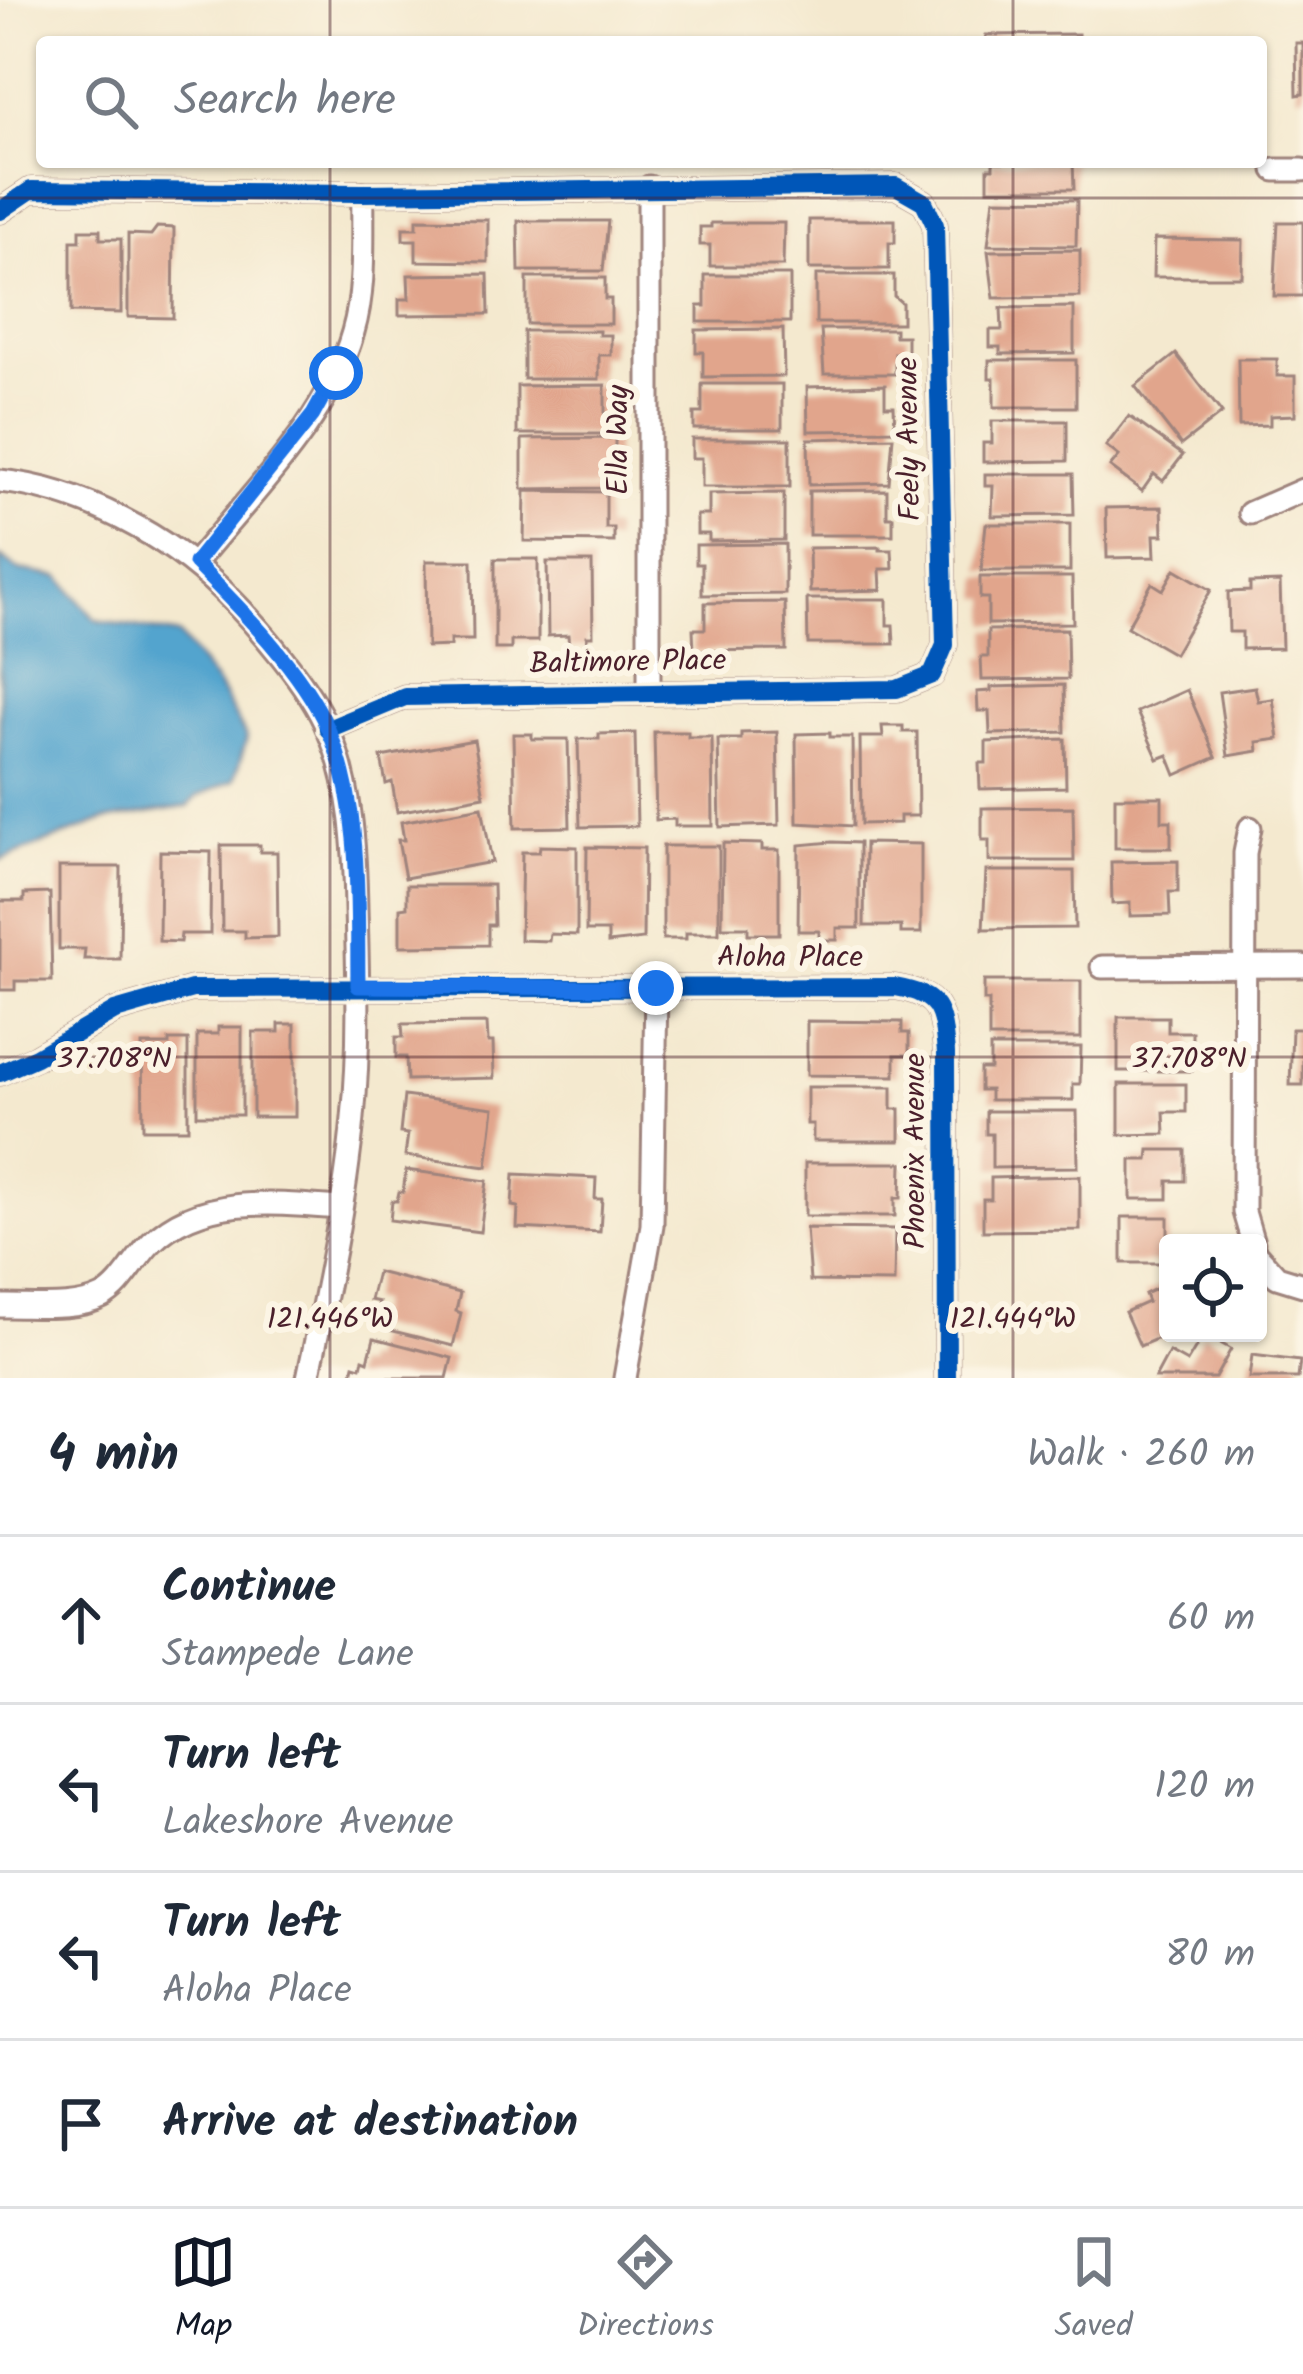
<!DOCTYPE html>
<meta charset="utf-8">
<style>
body{margin:0;font-family:Kalam,sans-serif;background:#f2f2f3;color:#1f2937}
.controls{position:absolute;right:36px;bottom:36px;display:grid;overflow:hidden;border-radius:12px;box-shadow:0 3px 9px #0004}
.controls button{width:108px;height:108px;display:grid;place-items:center;padding:0;border:0;border-bottom:3px solid #e0e1e3;background:#fff;color:#1f2937;font:60px sans-serif}
.stop{position:absolute;width:36px;height:36px;margin:-27px;border:9px solid #1a73e8;border-radius:50%;background:#fff}
.stop.end{background:#1a73e8;border-color:#fff;box-shadow:0 3px 12px #0008}
.list{margin:0;padding:0;list-style:none}
h2{display:flex;justify-content:space-between;align-items:center;height:156px;margin:0;padding:0 48px;font-size:51px}
h2 small{font-size:39px;font-weight:400;color:#747a83}
.list li{display:grid;grid-template-columns:78px 1fr auto;gap:36px;align-items:center;box-sizing:border-box;height:168px;padding:0 48px;border-top:3px solid #e0e1e3}
.list b{display:block;font-size:45px;white-space:nowrap}
.list p{margin:0;font-size:39px;white-space:nowrap;color:#747a83}
.list em{font-size:39px;font-style:normal;color:#747a83}
.icon{flex:none;width:66px;height:66px;fill:none;stroke:currentColor;stroke-width:2;stroke-linecap:round;stroke-linejoin:round}
.map{position:relative;flex:none;width:1303px;height:1378px;overflow:hidden}
.search{position:absolute;background:#fff;box-shadow:0 3px 9px #0004;left:36px;right:36px;top:36px;height:132px;display:flex;align-items:center;gap:30px;box-sizing:border-box;padding:0 42px;border-radius:12px;color:#747a83;font-size:45px}
.sheet{height:828px;background:#fff}
nav{display:flex;justify-content:space-around;align-items:center;box-sizing:border-box;height:168px;border-top:3px solid #e0e1e3;background:#fff;font-size:33px;color:#747a83}
nav a{display:grid;justify-items:center;gap:6px}
nav .on{color:#111827}
.map>svg:first-child{display:block}
</style>
<div class="map">
<svg width="1303" height="1378" viewBox="0 0 1303 1378">
<rect width="100%" height="100%" fill="#fcf5e5"/>
<filter id="ink" filterUnits="userSpaceOnUse"><feTurbulence type="fractalNoise" baseFrequency=".00833" numOctaves="2"/><feDisplacementMap in="SourceGraphic" scale="24" xChannelSelector="R" yChannelSelector="G"/><feConvolveMatrix kernelMatrix="1 2 1 2 8 2 1 2 1" color-interpolation-filters="sRGB"/></filter>
<filter id="wash" filterUnits="userSpaceOnUse"><feTurbulence type="fractalNoise" baseFrequency=".004" numOctaves="4" result="noise"/><feDisplacementMap in="SourceGraphic" scale="48" xChannelSelector="R" yChannelSelector="G"/><feGaussianBlur stdDeviation="2.7" result="paint"/><feColorMatrix in="noise" values="0 0 0 0 0 0 0 0 0 0 0 0 0 0 0 0 0 1.4 0 .05"/><feComposite in="paint" operator="in"/></filter>
<g filter="url(#wash)">
<rect width="100%" height="100%" fill="#f4e9cf"/>
<!-- water -->
<polygon fill="#53a4ce" stroke="#4e627c" stroke-width="3" points="0,557 19,570 60,577 96,620 179,635 219,687 247,738 234,780 197,797 188,806 105,820 0,860"/>
<g id="blocks">
<!-- building -->
<g fill="#e1a58c">
<polygon points="1078,34 1078,42 986,42 986,35"/>
<polygon points="1296,43 1303,43 1303,94 1297,95"/>
<polygon points="993,162 1073,162 1074,189 988,189 988,168 993,168"/>
<polygon points="994,199 1077,200 1076,246 988,245"/>
<polygon points="417,219 488,220 488,262 416,261 416,240 403,240 403,228 417,228"/>
<polygon points="809,220 895,220 895,243 889,243 889,269 809,269"/>
<polygon points="518,221 608,221 603,271 519,271"/>
<polygon points="1278,222 1303,222 1303,296 1274,296"/>
<polygon points="711,223 784,223 783,266 710,266 710,245 700,245 700,227 711,227"/>
<polygon points="157,227 174,228 173,318 128,317 128,234 151,235"/>
<polygon points="80,230 100,230 100,239 121,239 121,313 71,312 71,241 80,241"/>
<polygon points="1154,239 1243,240 1242,277 1153,277"/>
<polygon points="1080,250 1080,297 994,298 988,251"/>
<polygon points="488,274 489,314 399,315 399,299 409,299 408,275"/>
<polygon points="705,275 790,275 790,322 698,322 698,306 705,306"/>
<polygon points="816,275 894,275 894,296 902,303 902,323 816,323"/>
<polygon points="527,278 605,278 605,299 611,299 611,324 527,324"/>
<polygon points="1074,307 1074,353 1000,354 1000,347 990,347 990,330 1002,330 1001,308"/>
<polygon points="783,329 784,376 703,377 703,352 696,352 696,330"/>
<polygon points="821,329 895,329 895,336 907,336 907,353 895,353 895,374 824,374"/>
<polygon points="524,331 599,331 599,335 611,335 611,355 599,355 599,379 524,379"/>
<polygon points="1176,354 1222,413 1181,445 1135,386"/>
<polygon points="1238,359 1277,359 1277,376 1295,376 1295,415 1270,416 1270,425 1239,426"/>
<polygon points="989,360 1076,360 1076,407 994,407 994,378 989,378"/>
<polygon points="702,384 782,384 782,429 694,429 694,413 702,413"/>
<polygon points="605,385 605,416 612,416 612,434 517,434 517,386"/>
<polygon points="885,385 885,406 894,406 895,430 808,431 807,387"/>
<polygon points="1129,416 1183,455 1163,481 1154,474 1142,491 1110,467 1119,456 1106,446"/>
<polygon points="992,421 1067,421 1067,461 983,462 983,443 992,443"/>
<polygon points="893,437 889,483 809,485 808,439"/>
<polygon points="615,438 615,464 607,464 607,488 522,489 522,439"/>
<polygon points="692,439 790,439 790,487 702,487 702,458 692,458"/>
<polygon points="985,474 1073,474 1074,515 992,516 993,486 985,486"/>
<polygon points="887,490 887,517 893,517 893,535 809,535 809,491"/>
<polygon points="525,491 606,492 606,528 614,528 614,542 524,541"/>
<polygon points="784,493 784,540 709,541 709,534 697,534 697,515 709,515 709,494"/>
<polygon points="1162,507 1163,535 1154,535 1155,557 1107,558 1106,508"/>
<polygon points="986,524 1070,524 1070,571 981,571"/>
<polygon points="785,544 785,594 702,595 702,564 696,564 696,545"/>
<polygon points="880,547 880,550 892,550 893,569 880,569 881,590 810,592 809,548"/>
<polygon points="495,559 538,559 538,641 511,641 511,649 495,649"/>
<polygon points="426,561 472,561 473,640 450,640 450,646 427,647"/>
<polygon points="547,562 592,562 593,636 587,636 587,647 569,648 568,635 548,636"/>
<polygon points="1175,569 1211,590 1174,654 1127,627 1152,583 1163,590"/>
<polygon points="980,577 1072,577 1073,623 988,624 988,598 980,598"/>
<polygon points="1280,582 1282,648 1242,649 1242,632 1229,632 1228,592 1250,591 1250,583"/>
<polygon points="807,599 887,599 887,625 893,625 894,644 808,644"/>
<polygon points="785,602 786,650 694,651 693,629 705,629 705,603"/>
<polygon points="1067,629 1068,679 982,680 981,657 988,657 988,630"/>
<polygon points="1064,685 1065,732 990,734 989,711 978,711 977,692 991,691 991,687"/>
<polygon points="1255,687 1258,701 1273,699 1279,739 1257,742 1258,751 1228,756 1219,692"/>
<polygon points="1187,690 1216,757 1176,775 1168,755 1158,759 1137,712"/>
<polygon points="882,726 903,726 903,732 917,732 918,816 900,816 900,823 861,824 860,737 883,737"/>
<polygon points="654,732 688,732 688,737 712,737 713,826 675,826 675,819 656,820"/>
<polygon points="777,732 779,825 720,827 718,739 741,739 741,733"/>
<polygon points="635,733 637,826 580,827 578,739 599,739 599,734"/>
<polygon points="830,733 830,737 852,737 853,826 797,823 796,734"/>
<polygon points="513,734 532,734 532,739 568,739 570,827 515,828"/>
<polygon points="1065,739 1066,787 980,789 979,763 986,763 986,742"/>
<polygon points="474,740 484,796 397,812 392,782 386,784 381,757"/>
<polygon points="1115,797 1162,797 1162,821 1171,821 1171,848 1115,848"/>
<polygon points="482,807 492,862 405,878 398,840 404,840 401,822"/>
<polygon points="1073,807 1074,861 989,861 989,840 982,840 982,808"/>
<polygon points="832,842 859,843 859,928 837,928 837,940 819,940 819,931 798,931 799,845"/>
<polygon points="723,843 762,844 762,850 779,850 779,934 748,934 748,927 722,927"/>
<polygon points="865,843 921,844 921,933 901,933 901,926 864,926"/>
<polygon points="221,845 260,845 260,852 277,852 278,937 245,938 245,931 222,931"/>
<polygon points="540,846 577,847 577,935 550,934 549,941 520,940 522,852 539,852"/>
<polygon points="663,846 719,846 719,933 686,933 686,939 663,939"/>
<polygon points="587,847 644,848 643,939 608,943 608,931 586,931"/>
<polygon points="160,851 211,852 210,934 181,934 180,942 159,941"/>
<polygon points="1178,861 1178,892 1169,892 1170,915 1130,916 1130,903 1112,904 1111,862"/>
<polygon points="59,867 121,867 120,959 84,959 85,949 59,949"/>
<polygon points="986,871 1074,871 1075,928 983,929"/>
<polygon points="407,885 493,885 494,925 488,925 488,945 400,946 400,908 407,907"/>
<polygon points="50,893 52,981 15,981 15,990 0,990 0,901 24,901 24,894"/>
<polygon points="984,981 1081,981 1081,1038 989,1038 989,1001 984,1001"/>
<polygon points="1118,1017 1168,1017 1168,1032 1192,1032 1192,1071 1118,1071"/>
<polygon points="807,1021 902,1022 902,1033 909,1033 909,1055 895,1055 895,1076 807,1075"/>
<polygon points="487,1023 488,1042 493,1042 494,1078 407,1080 406,1057 396,1057 396,1037 403,1037 402,1024"/>
<polygon points="279,1024 295,1024 295,1117 253,1117 253,1032 279,1032"/>
<polygon points="218,1027 242,1027 242,1115 197,1115 197,1034 218,1034"/>
<polygon points="1292,1029 1303,1029 1303,1085 1290,1085"/>
<polygon points="169,1040 188,1040 188,1129 143,1129 142,1045 169,1045"/>
<polygon points="990,1047 1081,1047 1080,1084 1073,1084 1073,1100 990,1100 990,1090 980,1090 980,1069 990,1069"/>
<polygon points="1119,1084 1186,1084 1186,1112 1164,1112 1165,1134 1119,1135"/>
<polygon points="807,1087 892,1087 892,1109 900,1109 900,1141 813,1141 813,1124 807,1124"/>
<polygon points="404,1096 494,1108 487,1167 405,1156 408,1134 400,1133"/>
<polygon points="986,1111 1077,1111 1078,1167 992,1168 992,1134 986,1134"/>
<polygon points="1149,1150 1185,1150 1185,1181 1168,1181 1168,1199 1131,1199 1131,1160 1148,1160"/>
<polygon points="805,1163 902,1163 901,1198 895,1198 895,1216 805,1216"/>
<polygon points="406,1170 487,1181 480,1232 390,1220 392,1201 397,1201 399,1192 403,1192"/>
<polygon points="514,1174 596,1178 595,1199 602,1199 600,1232 517,1228 518,1207 512,1206"/>
<polygon points="1080,1176 1080,1230 983,1231 983,1199 991,1199 991,1178"/>
<rect x="1122" y="1217" width="46" height="46"/>
<polygon points="806,1228 895,1229 894,1282 810,1281"/>
<polygon points="377,1272 460,1293 456,1311 461,1313 453,1346 373,1326 379,1302 370,1300"/>
<polygon points="1168,1283 1168,1334 1140,1346 1125,1312 1148,1302 1145,1294"/>
<polygon points="1204,1334 1231,1349 1215,1378 1155,1378 1169,1352 1187,1362"/>
<polygon points="374,1338 452,1358 447,1378 351,1378 354,1365 361,1367 363,1359 368,1361"/>
<polygon points="1252,1355 1300,1361 1298,1378 1249,1378"/>
</g>
</g>
</g>
<g filter="url(#ink)">
<use href="#blocks" fill-opacity="0" stroke="#9f847d" stroke-width="3"/>
<g fill="none" stroke-linecap="round" stroke-linejoin="round">
<defs>
<g id="street">
<polyline points="1275,170 1303,170"/>
<polyline points="649,187 649,693"/>
<polyline points="0,211 31,190 363,193 896,186 924,202 935,225 945,645 932,675 897,689 405,697 328,729"/>
<path d="M0 481C81 489 168 536 224 592 258 626 310 686 328 730 352 784 355 851 356 909 358 978 360 1049 353 1118 345 1205 326 1293 308 1378"/>
<polyline points="1250,513 1303,490"/>
<path d="M195 563C251 494 328 420 353 332 366 288 362 239 363 193"/>
<polyline points="1250,828 1245,853 1244,1212 1253,1243"/>
<polyline points="1102,967 1303,966"/>
<path d="M0 1073 36 1057 115 1011 192 989 895 987C941 995 942 1010 946 1053L947 1378"/>
<polyline points="1258,1256 1277,1277 1303,1285"/>
<path d="M0 1306C31 1305 74 1311 102 1297 122 1287 136 1257 152 1242 201 1194 277 1203 339 1208"/>
<polyline points="625,1378 652,1225 656,989"/>
</g>
</defs>
<!-- street casing -->
<use href="#street" stroke="#9f847d" stroke-width="27"/>
<!-- street -->
<use href="#street" stroke="#fff" stroke-width="21"/>
<defs>
<g id="cycleway">
<polyline points="0,211 31,190 363,193 896,186 924,202 935,225 945,645 932,675 897,689 405,697 328,729"/>
<path d="M0 1073 36 1057 115 1011 192 989 895 987C941 995 942 1010 946 1053L947 1378"/>
</g>
</defs>
<!-- cycleway casing -->
<use href="#cycleway" stroke="#fcf5e5" stroke-width="26"/>
<!-- cycleway -->
<use href="#cycleway" stroke="#0057b8" stroke-width="18"/>
</g>
</g>
<g fill="none" stroke-linecap="round" stroke-linejoin="round" filter="url(#ink)">
<!-- route -->
<path stroke="#1a73e8" stroke-width="15" d="M336 373 313 415 195 563C240 608 302 670 328 729 362 806 357 904 358 986L656 988"/>
</g>
<!-- ticks -->
<path fill="none" stroke="#4a1f2b" stroke-width="3" stroke-opacity="0.45" d="M330 0V42M1013 0V42M330 162V1378M1013 162V1378M0 198H1303M0 1057H1303"/>
<g text-anchor="middle" dominant-baseline="central" stroke-width="12" stroke-linejoin="round" paint-order="stroke">
<!-- street labels -->
<g font-size="30" fill="#4a1f2b" stroke="#fcf5e5">
<text transform="translate(910 439) rotate(-91)">Feely Avenue</text>
<text transform="translate(619 440) rotate(-90)">Ella Way</text>
<text transform="translate(628 663) rotate(-1)">Baltimore Place</text>
<text x="790" y="958">Aloha Place</text>
<text transform="translate(916 1151) rotate(-90)">Phoenix Avenue</text>
</g>
</g>
<g font-size="30" text-anchor="middle" fill="#4a1f2b" stroke="#fcf5e5" stroke-width="12" stroke-linejoin="round" paint-order="stroke">
<text x="114" y="1068">37.708°N</text>
<text x="1189" y="1068">37.708°N</text>
<text x="330" y="1328">121.446°W</text>
<text x="1013" y="1328">121.444°W</text>
</g>
</svg>
<div class="controls">
<button><svg class="icon" aria-label="locate" viewBox="0 0 24 24"><circle cx="12" cy="12" r="6"/><path d="M12 2v4M12 18v4M2 12h4M18 12h4"/></svg></button>
</div>
<div class="stop" style="left:336px;top:373px"></div>
<div class="stop end" style="left:656px;top:988px"></div>
<div class="search"><svg class="icon" aria-label="search" viewBox="0 0 24 24"><circle cx="10" cy="10" r="6"/><path d="M15 15l6 6"/></svg>Search here</div>
</div>
<section class="sheet">
<h2>4 min<small>Walk · 260 m</small></h2>
<ul class="list">
<li><svg class="icon" aria-label="ahead" viewBox="0 0 24 24"><path d="M12 20V5M6 11l6-6 6 6"/></svg><div><b>Continue</b><p>Stampede Lane</p></div><em>60 m</em></li>
<li><svg class="icon" aria-label="left" viewBox="0 0 24 24"><path d="M17 20v-9H6M10 6l-5 5 5 5"/></svg><div><b>Turn left</b><p>Lakeshore Avenue</p></div><em>120 m</em></li>
<li><svg class="icon" aria-label="left" viewBox="0 0 24 24"><path d="M17 20v-9H6M10 6l-5 5 5 5"/></svg><div><b>Turn left</b><p>Aloha Place</p></div><em>80 m</em></li>
<li><svg class="icon" aria-label="arrive" viewBox="0 0 24 24"><path d="M6 21V4h12l-3 4 3 4H6"/></svg><div><b>Arrive at destination</b></div></li>
</ul>
</section>
<nav>
<a class="on"><svg class="icon" aria-label="map" viewBox="0 0 24 24"><path d="M3 6l6-2 6 2 6-2v14l-6 2-6-2-6 2zM9 4v14M15 6v14"/></svg>Map</a>
<a><svg class="icon" aria-label="directions" viewBox="0 0 24 24"><path d="M12 3l9 9-9 9-9-9zM9 14v-3h6M13 9l2 2-2 2"/></svg>Directions</a>
<a><svg class="icon" aria-label="saved" viewBox="0 0 24 24"><path d="M7 4h10v16l-5-4-5 4z"/></svg>Saved</a>
</nav>
